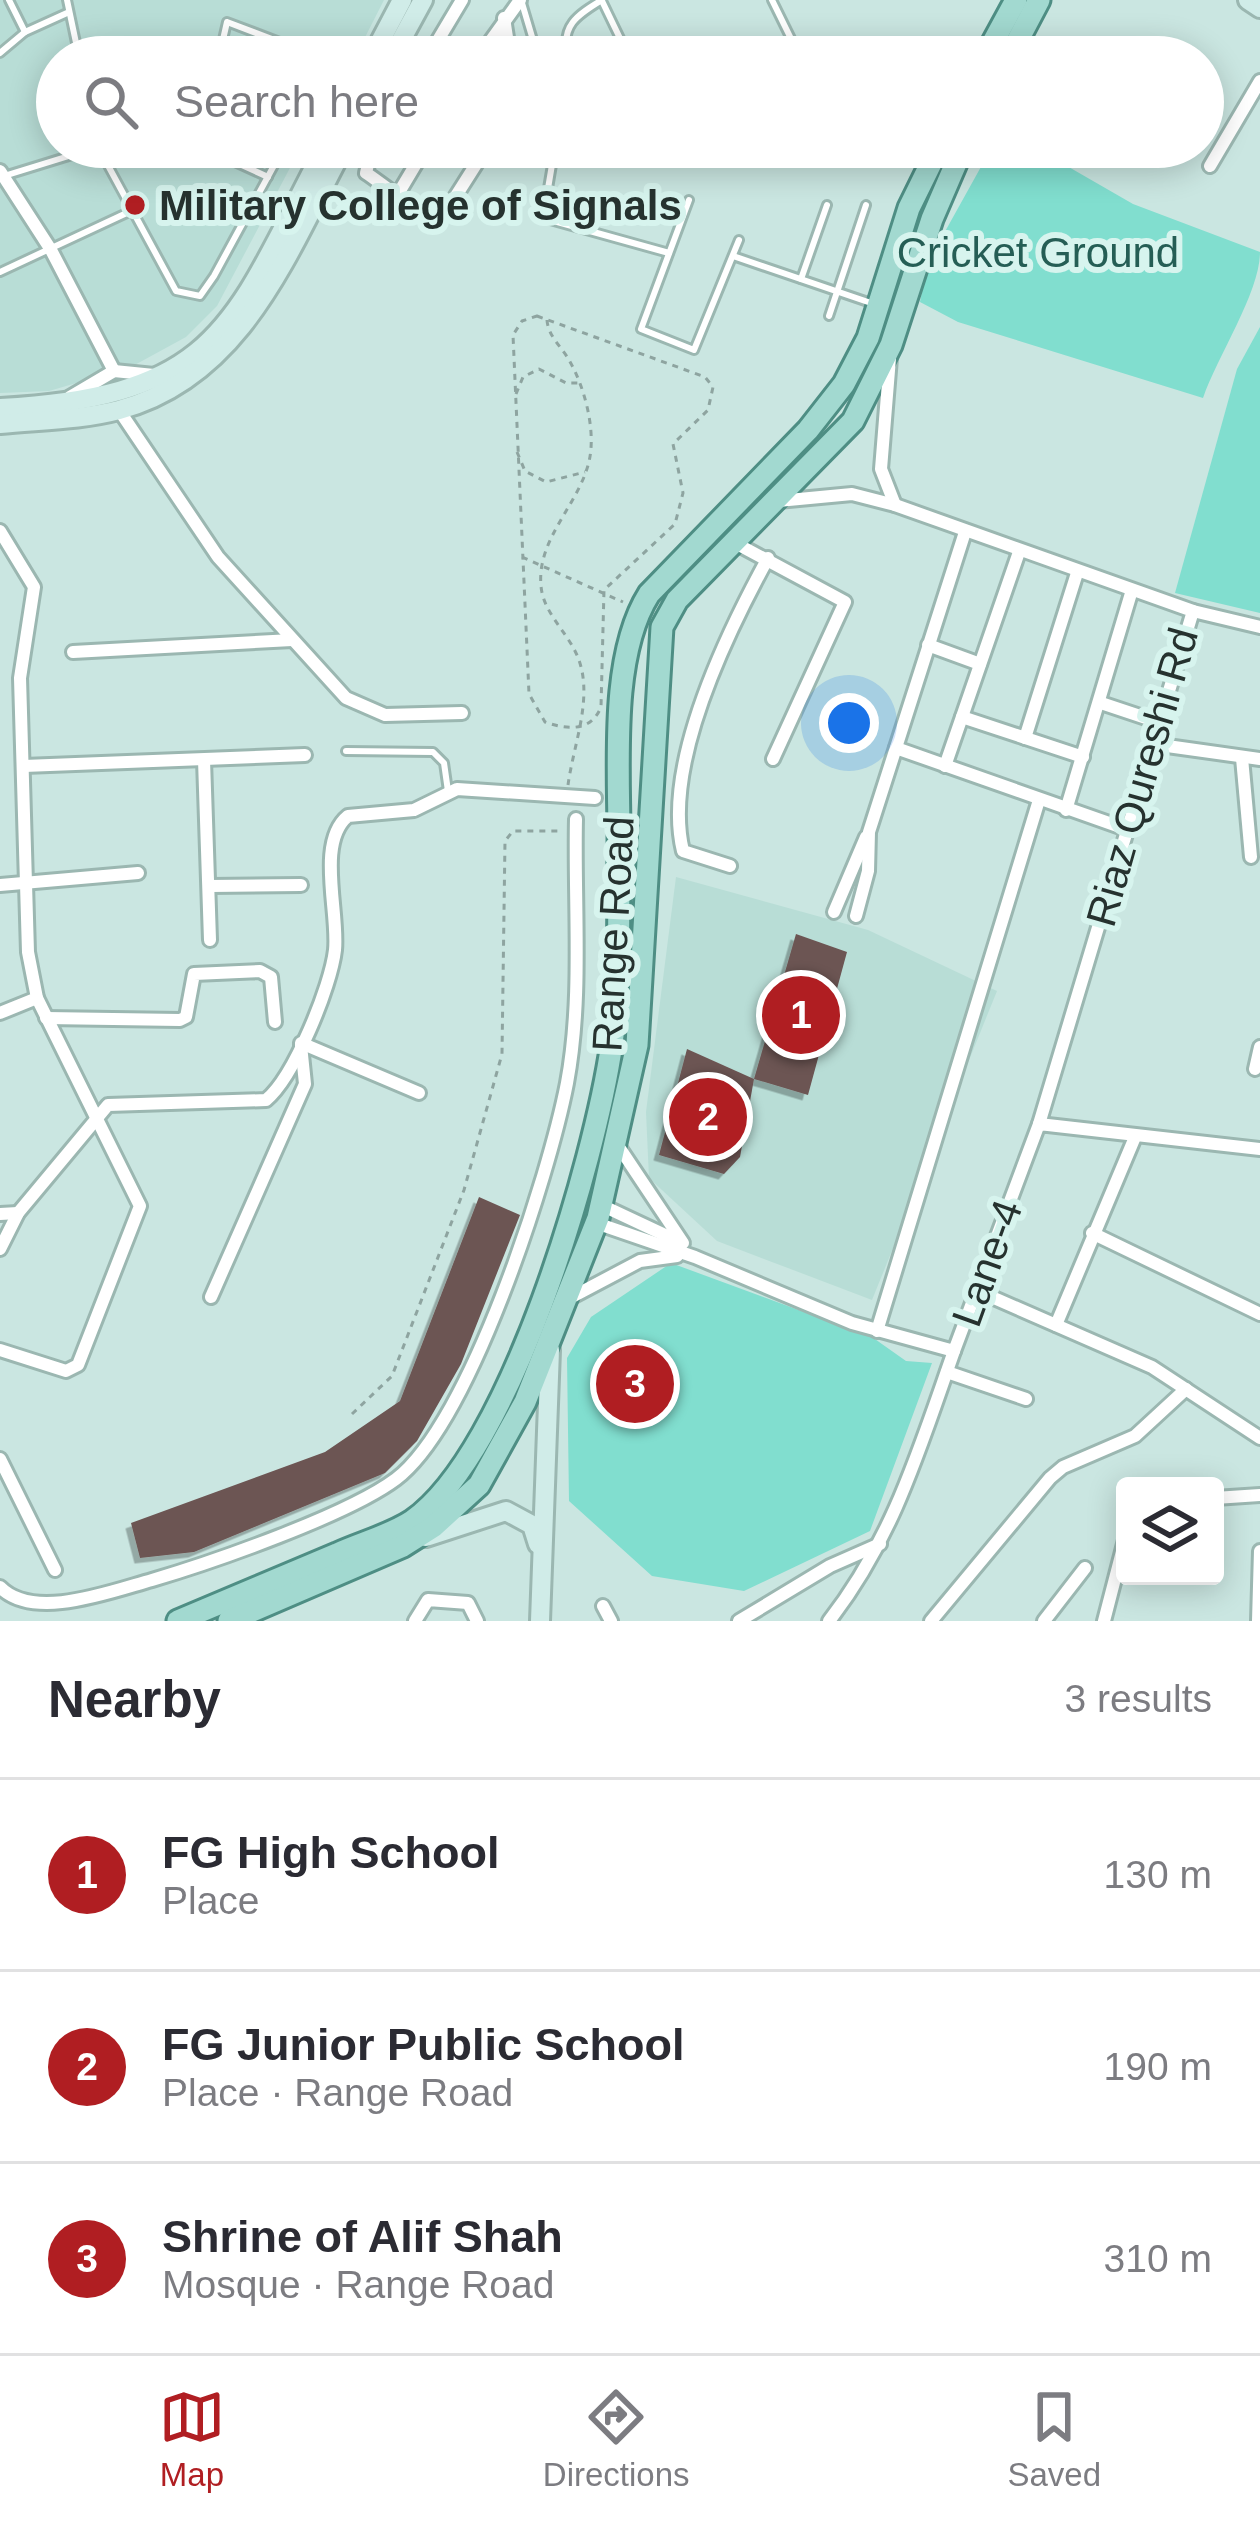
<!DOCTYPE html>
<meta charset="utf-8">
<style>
body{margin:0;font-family:Arial,sans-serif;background:#f7f7f7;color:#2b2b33}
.controls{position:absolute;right:36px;bottom:36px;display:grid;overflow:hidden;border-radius:12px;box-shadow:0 6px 30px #0003}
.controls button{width:108px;height:108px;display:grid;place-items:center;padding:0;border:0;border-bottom:3px solid #e1e1e2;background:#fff;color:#2b2b33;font:60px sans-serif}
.you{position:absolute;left:849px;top:723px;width:42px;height:42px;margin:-30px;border:9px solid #fff;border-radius:50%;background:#1a73e8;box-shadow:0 0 0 18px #1a73e833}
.badge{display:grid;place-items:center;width:78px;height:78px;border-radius:50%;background:#b01e22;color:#fff;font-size:39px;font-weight:700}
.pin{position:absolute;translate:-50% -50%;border:6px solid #fff;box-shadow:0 3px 12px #0006}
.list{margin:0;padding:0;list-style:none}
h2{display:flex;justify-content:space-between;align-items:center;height:156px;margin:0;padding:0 48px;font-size:51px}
h2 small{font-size:39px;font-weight:400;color:#7c7c81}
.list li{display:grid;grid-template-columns:78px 1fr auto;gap:36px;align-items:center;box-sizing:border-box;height:192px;padding:0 48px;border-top:3px solid #e1e1e2}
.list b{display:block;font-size:45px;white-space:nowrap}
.list p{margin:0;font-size:39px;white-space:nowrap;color:#7c7c81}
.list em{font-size:39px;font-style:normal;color:#7c7c81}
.icon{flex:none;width:66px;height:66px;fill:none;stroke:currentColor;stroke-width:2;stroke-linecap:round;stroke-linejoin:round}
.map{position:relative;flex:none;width:1260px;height:1621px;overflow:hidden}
.search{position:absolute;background:#fff;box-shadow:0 6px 30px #0003;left:36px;right:36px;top:36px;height:132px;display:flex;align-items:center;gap:30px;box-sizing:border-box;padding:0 42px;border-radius:66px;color:#7c7c81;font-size:45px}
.sheet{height:732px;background:#fff}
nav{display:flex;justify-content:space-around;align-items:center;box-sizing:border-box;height:168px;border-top:3px solid #e1e1e2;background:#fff;font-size:33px;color:#7c7c81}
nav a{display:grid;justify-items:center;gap:6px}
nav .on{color:#b01e22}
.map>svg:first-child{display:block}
</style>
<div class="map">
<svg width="1260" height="1621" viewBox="0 0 1260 1621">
<defs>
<filter id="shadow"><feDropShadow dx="-5.5" dy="5.5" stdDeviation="0" flood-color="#0004"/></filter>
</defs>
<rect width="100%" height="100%" fill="#cae6e1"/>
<!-- built -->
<g fill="#b8ddd6">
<polygon points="0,0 384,0 355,57 57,57 57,147 301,147 217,306 186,337 131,367 49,391 0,393"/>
<polygon points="676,877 868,930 997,991 872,1300 717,1241 649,1178 646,1112"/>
</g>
<!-- green -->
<g fill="#81decf">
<path d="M992 147H1034L1133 204 1260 252C1260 292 1218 355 1203 398L958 322 920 302 927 264Z"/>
<polygon points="1260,327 1260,613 1175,593 1237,369"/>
<polygon points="671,1263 872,1337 906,1361 932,1363 870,1531 744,1591 652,1576 569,1501 567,1358 591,1317"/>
</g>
<!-- building -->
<g fill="#6c5553" filter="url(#shadow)">
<polygon points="796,934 847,952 808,1095 754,1079"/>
<polygon points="687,1049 754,1079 740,1157 724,1174 659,1155"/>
<polygon points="479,1197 520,1215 461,1364 417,1441 385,1473 194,1552 140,1558 131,1523 325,1452 400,1401"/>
</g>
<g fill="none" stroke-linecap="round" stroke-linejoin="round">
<defs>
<g id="lane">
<polyline points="9,0 25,32"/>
<polyline points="67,0 79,57"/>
<polyline points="772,0 800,57"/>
<polyline points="602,1 629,57"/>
<polyline points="522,3 538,57"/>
<polyline points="0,53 25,32 67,13"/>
<polyline points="219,57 227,22 319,57"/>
<path d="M568 57C560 26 577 15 602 0"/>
<polyline points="98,147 176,291 200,296 214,276 284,147"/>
<polyline points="202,147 268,177"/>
<polyline points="555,147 543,218 669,253"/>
<polyline points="4,176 98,147"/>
<polyline points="689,200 641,329 694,350 739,240"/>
<polyline points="733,256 874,304"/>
<polyline points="0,272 131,211"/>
<polyline points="801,279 827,205"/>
<polyline points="829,316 866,205"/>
<polyline points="346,751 433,752 444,763 448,791"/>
</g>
<g id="street">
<polyline points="504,18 510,57"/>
<polyline points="436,44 459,57"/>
<polyline points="428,57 462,0"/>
<polyline points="479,57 520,0"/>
<path d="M372 147 366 173C389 188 419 218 447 210L487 147"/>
<polyline points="1210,166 1260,81"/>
<polyline points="0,171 51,250 114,371 70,397"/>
<polyline points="398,194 426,147"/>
<polyline points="890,358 881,469 895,505"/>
<polyline points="114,371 154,375"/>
<polyline points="119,410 218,557 346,698 385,715 462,713"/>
<polyline points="778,501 852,494 895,505 1193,611 1039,1124"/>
<polyline points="0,531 34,587 20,678 28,952 37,998 140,1206 78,1365 66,1371 0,1350"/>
<polyline points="737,544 845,602 773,759"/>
<polyline points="1193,611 1260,627"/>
<polyline points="928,645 980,664"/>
<polyline points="73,652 292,640"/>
<polyline points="1101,703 1158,722"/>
<polyline points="962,717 1083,757"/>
<polyline points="1025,738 1077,573"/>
<polyline points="1153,744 1260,759"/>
<polyline points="896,748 1126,829"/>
<polyline points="1242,758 1251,857"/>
<polyline points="204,760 210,940"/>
<polyline points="24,766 305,755"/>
<polyline points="945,766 1019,552"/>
<polyline points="1066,810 1132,590"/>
<path d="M730 866 683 851C662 765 727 633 768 558"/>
<polyline points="0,885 138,873"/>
<polyline points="210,886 301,885"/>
<polyline points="834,912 866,837"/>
<polyline points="856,916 868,871 869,832 965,532"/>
<polyline points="0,1013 37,998"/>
<polyline points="46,1018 180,1020 186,1017 194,974 260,971 271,977 275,1022"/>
<polyline points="301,1043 419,1093"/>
<polyline points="1255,1069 1260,1047"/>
<polyline points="617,1144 683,1243"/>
<polyline points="601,1205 682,1243"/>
<polyline points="0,1214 18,1213"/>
<polyline points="596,1223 695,1257 852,1323 954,1351 1039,1124 1260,1149"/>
<polyline points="1092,1233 1260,1314"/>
<path d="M0 1249 18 1213 108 1105 266 1100C294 1077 331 986 335 950 339 912 316 842 348 816L414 810 457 789 595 798"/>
<polyline points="978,1291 1152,1367 1260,1438"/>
<polyline points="211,1297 305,1084 301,1045"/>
<polyline points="570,1298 640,1261 677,1256"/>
<polyline points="1056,1325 1135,1137"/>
<polyline points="877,1331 1039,800"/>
<polyline points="947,1372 1026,1399"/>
<polyline points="0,1459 55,1570"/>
<polyline points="1215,1498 1260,1495"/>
<path d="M0 1587C33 1621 109 1592 152 1580 213 1562 348 1515 396 1479 470 1423 549 1176 567 1083 583 997 574 906 576 819"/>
<polyline points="603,1606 611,1621"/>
<polyline points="415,1621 428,1600 468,1603 477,1621"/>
<polyline points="739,1621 830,1566 880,1544"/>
<path d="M829 1621C893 1539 920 1447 954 1351"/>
<polyline points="931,1621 1050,1478 1063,1467 1135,1436 1186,1389"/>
<polyline points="1044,1621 1085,1568"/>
<polyline points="1104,1621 1125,1540"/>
<polyline points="1258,1621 1260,1551"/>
</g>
<g id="secondary">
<polyline points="1248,0 1260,8"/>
<polyline points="372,57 402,0"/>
<polyline points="392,57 423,0"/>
<path d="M0 408C222 396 232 324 325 147"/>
<path d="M0 424C39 420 81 420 119 410 244 377 289 249 344 147"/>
<polyline points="426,1537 506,1511 532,1525 538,1544"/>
<polyline points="540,1621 550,1350"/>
</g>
<g id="primary">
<polyline points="985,57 1016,0"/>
<polyline points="1009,57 1039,0"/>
<path d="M178 1621C231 1599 284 1576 337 1554 361 1543 391 1535 412 1521 511 1452 595 1161 612 1043 621 981 618 914 619 852 620 775 608 659 649 594L808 430 844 384 868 338 909 208 939 147"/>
<polyline points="229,1621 403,1546 433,1527 479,1485 525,1402 598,1218 637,1045 662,627 677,600 853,421 891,345 932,219 963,147"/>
</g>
</defs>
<!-- lane casing -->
<use href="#lane" stroke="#9bb7b1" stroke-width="12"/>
<!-- street casing -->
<use href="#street" stroke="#9bb7b1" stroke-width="18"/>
<!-- secondary casing -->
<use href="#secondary" stroke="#9bb7b1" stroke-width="24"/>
<!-- primary casing -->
<use href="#primary" stroke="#4e8e84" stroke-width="27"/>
<!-- path -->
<g stroke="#8ea4a0" stroke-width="3" stroke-dasharray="6 6" stroke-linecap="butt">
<path d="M537 316 705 377 713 387 708 410 673 444 683 493 675 524 604 590 601 707C591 732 567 730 545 722L529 694 513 335 522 321Z"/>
<path d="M547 320C548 336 561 346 569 360 583 384 593 420 591 448 588 498 536 534 541 586 543 611 564 629 575 651 596 692 574 741 568 785"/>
<polyline points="516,394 523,377 539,369 566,383 579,383"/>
<polyline points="517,452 525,471 546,482 585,472"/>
<polyline points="522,557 623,602"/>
<polyline points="352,1414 392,1376 464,1190 502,1054 505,841 513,831 561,831"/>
</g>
<!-- lane -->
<use href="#lane" stroke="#fff" stroke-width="6"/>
<!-- street -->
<use href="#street" stroke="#fff" stroke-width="12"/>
<!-- secondary -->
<use href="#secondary" stroke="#d0ece8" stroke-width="18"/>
<!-- primary -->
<use href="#primary" stroke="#a2d9d0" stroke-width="21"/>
</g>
<!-- markers -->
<circle fill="#b01e22" stroke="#d7f4ee" stroke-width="4.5" cx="135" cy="205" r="12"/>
<g text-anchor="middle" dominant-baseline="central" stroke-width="12" stroke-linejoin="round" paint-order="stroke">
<!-- poi labels -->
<g font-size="42" font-weight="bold" fill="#26322f" stroke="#d7f4ee" text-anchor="start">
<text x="159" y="205">Military College of Signals</text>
</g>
<!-- park labels -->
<g font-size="42" fill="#255e55" stroke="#d7f4ee">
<text x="1038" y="252">Cricket Ground</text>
</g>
<!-- street labels -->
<g font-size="42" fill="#26322f" stroke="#d7f4ee">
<text transform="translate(1142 777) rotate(-74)">Riaz Qureshi Rd</text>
<text transform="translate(613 934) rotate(-87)">Range Road</text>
<text transform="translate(987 1263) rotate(-70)">Lane-4</text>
</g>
</g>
</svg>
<div class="controls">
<button><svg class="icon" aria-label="layers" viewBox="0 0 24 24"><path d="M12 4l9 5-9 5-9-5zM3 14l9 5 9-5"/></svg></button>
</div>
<div class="you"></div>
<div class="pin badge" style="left:801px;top:1015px">1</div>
<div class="pin badge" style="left:708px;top:1117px">2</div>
<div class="pin badge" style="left:635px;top:1384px">3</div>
<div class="search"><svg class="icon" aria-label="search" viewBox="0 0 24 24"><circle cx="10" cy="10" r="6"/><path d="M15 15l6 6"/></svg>Search here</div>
</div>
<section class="sheet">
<h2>Nearby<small>3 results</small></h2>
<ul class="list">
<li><span class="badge">1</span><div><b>FG High School</b><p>Place</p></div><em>130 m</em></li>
<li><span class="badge">2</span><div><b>FG Junior Public School</b><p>Place · Range Road</p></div><em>190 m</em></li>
<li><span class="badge">3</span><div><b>Shrine of Alif Shah</b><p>Mosque · Range Road</p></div><em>310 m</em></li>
</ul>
</section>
<nav>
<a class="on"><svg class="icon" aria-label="map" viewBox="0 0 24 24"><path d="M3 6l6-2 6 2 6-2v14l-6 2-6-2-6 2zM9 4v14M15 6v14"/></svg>Map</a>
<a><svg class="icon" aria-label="directions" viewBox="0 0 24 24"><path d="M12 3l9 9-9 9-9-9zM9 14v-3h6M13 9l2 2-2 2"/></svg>Directions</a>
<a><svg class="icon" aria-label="saved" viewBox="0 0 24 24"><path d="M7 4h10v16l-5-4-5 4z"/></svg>Saved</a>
</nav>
